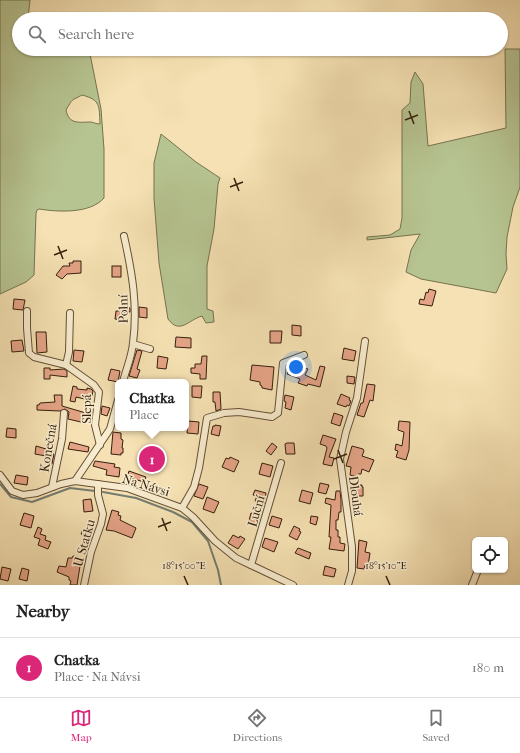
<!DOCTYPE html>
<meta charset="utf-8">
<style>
body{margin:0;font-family:"IM FELL French Canon",serif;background:#f6f6f6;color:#222}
.controls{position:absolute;right:12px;bottom:12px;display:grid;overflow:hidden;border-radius:6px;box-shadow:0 1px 3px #0004}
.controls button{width:36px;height:36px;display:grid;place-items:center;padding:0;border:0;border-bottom:1px solid #e0e0e0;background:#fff;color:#222;font:20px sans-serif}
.you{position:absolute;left:296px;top:367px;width:14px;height:14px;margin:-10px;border:3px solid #fff;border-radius:50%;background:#1a73e8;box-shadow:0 0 0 6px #1a73e833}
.badge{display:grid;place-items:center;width:26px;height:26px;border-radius:50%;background:#db2777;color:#fff;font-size:13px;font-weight:700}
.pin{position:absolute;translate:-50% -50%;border:2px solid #fff;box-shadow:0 1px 4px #0006}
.popup{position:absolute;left:115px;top:379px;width:74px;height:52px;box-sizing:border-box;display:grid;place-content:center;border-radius:6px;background:#fff;filter:drop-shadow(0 1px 3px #0005);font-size:13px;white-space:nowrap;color:#767676}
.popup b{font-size:15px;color:#222}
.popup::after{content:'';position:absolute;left:50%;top:100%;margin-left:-8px;border:8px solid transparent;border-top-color:#fff}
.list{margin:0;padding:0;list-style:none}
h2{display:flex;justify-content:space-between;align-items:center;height:52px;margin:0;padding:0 16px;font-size:17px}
h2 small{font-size:13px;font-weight:400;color:#767676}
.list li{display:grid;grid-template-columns:26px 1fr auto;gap:12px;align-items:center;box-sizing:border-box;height:60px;padding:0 16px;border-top:1px solid #e0e0e0}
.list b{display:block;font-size:15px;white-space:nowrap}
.list p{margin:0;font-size:13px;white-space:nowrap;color:#767676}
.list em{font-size:13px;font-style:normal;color:#767676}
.icon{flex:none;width:22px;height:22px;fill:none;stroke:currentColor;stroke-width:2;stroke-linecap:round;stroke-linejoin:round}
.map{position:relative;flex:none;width:520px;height:585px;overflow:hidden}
.search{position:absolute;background:#fff;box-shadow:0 1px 3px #0004;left:12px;right:12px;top:12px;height:44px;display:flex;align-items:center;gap:10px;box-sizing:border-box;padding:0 14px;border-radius:22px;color:#767676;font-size:15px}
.sheet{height:112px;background:#fff}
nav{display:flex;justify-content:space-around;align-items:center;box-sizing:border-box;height:56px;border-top:1px solid #e0e0e0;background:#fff;font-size:11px;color:#767676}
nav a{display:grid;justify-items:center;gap:2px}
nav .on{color:#db2777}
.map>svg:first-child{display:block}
</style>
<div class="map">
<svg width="520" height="585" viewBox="0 0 520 585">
<rect width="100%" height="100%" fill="#f5e1b3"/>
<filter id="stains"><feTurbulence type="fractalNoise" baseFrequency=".005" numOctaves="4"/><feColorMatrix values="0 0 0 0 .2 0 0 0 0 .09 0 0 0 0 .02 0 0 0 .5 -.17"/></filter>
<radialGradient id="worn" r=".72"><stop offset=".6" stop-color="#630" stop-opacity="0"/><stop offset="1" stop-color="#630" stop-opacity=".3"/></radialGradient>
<!-- green -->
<g fill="#b6c491" stroke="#76724e" fill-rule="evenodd">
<path d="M0 0H30L28 19H19V40L18 42 19 49H89L101 109 104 149V198C90 214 58 212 39 209L37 210 36 213 34 275 26 282 0 294ZM82 95C101 100 99 106 100 124 97 124 95 123 91 122 79 122 69 125 66 110 73 98 71 101 82 95Z"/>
<polygon points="505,49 520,49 520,187 513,207 507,237 506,254 507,269 496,293 421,279 406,272 411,250 420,234 367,240 367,237 390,235 400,229 402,218 402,110 410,103 411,82 415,72 423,84 428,146 506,128"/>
<path d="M161 134 196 162 220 178 218 184 214 229 207 266V309L213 311 214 322 206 323 202 316C188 320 180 335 168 319L159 263 154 198V163Z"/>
</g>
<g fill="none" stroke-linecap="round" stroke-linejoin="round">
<!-- stream -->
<g stroke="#747d71" stroke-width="2">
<polyline points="0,484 11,497 32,502 70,488 95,491"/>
<polyline points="103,492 136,498 173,512 192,522 208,541 218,570 221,585"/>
</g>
</g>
<!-- building -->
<g fill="#e5a487" stroke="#351f0c">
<polygon points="73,261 81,261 81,273 67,274 62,279 56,275 63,266 70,266 69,263 73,263"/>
<rect x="112" y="266" width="9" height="11"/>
<polygon points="429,289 436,291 432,306 419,304 420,299 424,300 426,292 428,293"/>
<polygon points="14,299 25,300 23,310 13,309"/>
<polygon points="120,307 130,308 130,312 124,312 123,320 115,319 116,311 119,311"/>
<polygon points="139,307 147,308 147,318 139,317"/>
<polygon points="292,325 301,326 301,336 292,335"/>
<polygon points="270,331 282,331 281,343 270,343"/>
<polygon points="36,332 46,332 47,352 37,353"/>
<polygon points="176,337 191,338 191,348 175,347"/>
<polygon points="22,340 24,351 12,352 11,341"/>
<polygon points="344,348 356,351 354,361 342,359"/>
<polygon points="74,350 84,351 82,362 73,361"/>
<polygon points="137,350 142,351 137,369 140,370 137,378 129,376"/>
<polygon points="158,356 168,358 166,369 157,368"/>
<polygon points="202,356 207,356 206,379 200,379 200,374 191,373 191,368 195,368 195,364 201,364"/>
<polygon points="252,365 274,367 272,390 262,388 262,386 260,385 260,382 250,380"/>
<polygon points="298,365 308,369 305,375 316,380 320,366 325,367 320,387 308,384 307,386 298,383 300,379 287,374 289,369 296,371"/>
<polygon points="44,368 50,368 50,370 64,369 67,371 67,377 50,375 50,379 44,379"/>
<polygon points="111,369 120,371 118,382 108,380"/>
<polygon points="347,376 355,377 354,384 347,383"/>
<polygon points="367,384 375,385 373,401 370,400 364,417 357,415 361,403 363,403"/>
<polygon points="73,386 77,387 77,389 87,390 87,388 91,389 93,391 92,396 90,396 89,400 76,397 75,402 70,401"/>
<polygon points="192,386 202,386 201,398 192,397"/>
<polygon points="213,392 220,392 221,409 216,411 215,402 213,402"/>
<polygon points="341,394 350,398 349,400 351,401 349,406 347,405 346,407 337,404"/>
<polygon points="54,395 62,395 62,406 86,413 81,422 68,419 69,412 65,409 60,411 37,410 37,405 39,405 40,403 55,402"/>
<polygon points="285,395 294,397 291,410 285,408 286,402 284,401"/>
<polygon points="102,406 110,408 107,416 101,414"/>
<polygon points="334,413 343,416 340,426 331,423"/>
<polygon points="188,421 199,422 198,434 187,433"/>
<polygon points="399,421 410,422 409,450 406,460 396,457 398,451 395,450 396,444 402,446 404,432 398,430"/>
<polygon points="215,425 221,426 219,436 211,434 213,426 215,426"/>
<polygon points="7,428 16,429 16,438 6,437"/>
<polygon points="113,432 121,433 121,439 123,440 122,448 123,448 123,453 121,453 121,455 111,454"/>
<polygon points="323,435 336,439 329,457 334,458 332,466 323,464 327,448 326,446 320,444"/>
<polygon points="70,442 89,447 88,452 68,449"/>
<polygon points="272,443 277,447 271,455 266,451"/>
<polygon points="287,443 294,443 295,454 286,454 285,444"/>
<polygon points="36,446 53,451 52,454 54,454 52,464 45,463 46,456 35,454"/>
<polygon points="352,446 363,449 364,451 362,456 374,460 369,472 362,469 361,474 358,474 357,477 350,475 351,467 346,466"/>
<polygon points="230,457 239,461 234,472 222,467 226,458 229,459"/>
<polygon points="95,461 115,464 114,467 120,468 119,477 106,475 107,470 93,466"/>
<polygon points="262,463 273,466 270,477 259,474"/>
<polygon points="129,471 146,477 144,482 127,477"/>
<polygon points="16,475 28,477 27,485 14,483"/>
<polygon points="320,483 329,485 326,494 318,492"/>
<polygon points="199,484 208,487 203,499 194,496"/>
<polygon points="355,485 362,485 362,487 363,487 363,496 355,496"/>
<polygon points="255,490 266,493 264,504 255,501 257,496 253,495"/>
<polygon points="302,490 313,493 310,504 299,501"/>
<polygon points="336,491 340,491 341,500 341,512 339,512 338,520 336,520 336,530 338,530 338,537 340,537 340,543 345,544 344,551 329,549 331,537 329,537 331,505 325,503 326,498 335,500"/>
<polygon points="207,497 219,502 214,513 203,509"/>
<polygon points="91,499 93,511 84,512 83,500"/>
<polygon points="112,510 119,512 118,515 121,516 120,520 136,528 132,538 114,531 106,530"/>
<polygon points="24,513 34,516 31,528 20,525"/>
<polygon points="251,513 260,515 257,526 248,524"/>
<polygon points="272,516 282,519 279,528 269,525"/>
<polygon points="311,516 318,517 316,525 310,523"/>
<polygon points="294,526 300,529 299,531 301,532 297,540 289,536"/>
<polygon points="38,527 42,529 40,534 46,536 45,540 51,542 48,549 38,545 40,539 34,537"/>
<polygon points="83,529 91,532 89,538 81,534"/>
<polygon points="233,535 239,538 240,536 245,539 238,549 228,543"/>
<polygon points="265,538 278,542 274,552 262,547"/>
<polygon points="359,540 367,542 365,552 370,553 368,566 365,565 364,569 357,568"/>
<polygon points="298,548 311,553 309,559 295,553"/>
<polygon points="73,556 78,557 78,560 81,560 77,585 70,585 71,581 69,580 69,577 57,572 59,566 66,567 68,558 72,558"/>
<polygon points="325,566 336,569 334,577 323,575"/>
<polygon points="2,567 11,569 8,581 0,579"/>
<polygon points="22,568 29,570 27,581 19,579"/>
</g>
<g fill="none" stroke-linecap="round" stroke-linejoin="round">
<defs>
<g id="minor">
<polyline points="27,311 27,328 29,353 34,357 66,365 94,385 99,392 95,425 100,445"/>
<polyline points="133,344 150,349"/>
<polyline points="66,365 69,352 70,313"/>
<path d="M123 382C126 369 132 356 133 343 138 306 132 272 124 236"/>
<polyline points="0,475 12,491 23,495 37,493 61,484 75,481 127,488 182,508 193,517 215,541 236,558 293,585"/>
<polyline points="75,481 110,429 118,400"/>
<polyline points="52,487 62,439 64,413"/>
<polyline points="182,508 194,487 199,468 207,418 224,413 239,412 272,417 278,413 283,363 304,355"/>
<polyline points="251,565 281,463"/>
<polyline points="84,585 91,552 101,524 103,514 98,495 98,484"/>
<polyline points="348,585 352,571 352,547 340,459 346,432 357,398 365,341"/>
<polyline points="472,585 478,570"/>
</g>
</defs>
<!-- minor casing -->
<use href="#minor" stroke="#655036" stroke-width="8"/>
<!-- minor -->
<use href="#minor" stroke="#f8ecce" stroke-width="6"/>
</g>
<!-- ticks -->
<path fill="none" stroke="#351f0c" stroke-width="1.5" d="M409 111 414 124M405 120 418 115M234 178 239 191M230 187 243 182M58 246 63 259M54 255 67 250M338 450 343 463M334 459 347 454M162 518 167 531M158 527 171 522M184 576 188 585M386 576 390 585"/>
<g text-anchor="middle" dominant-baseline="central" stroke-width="3" stroke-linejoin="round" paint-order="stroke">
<!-- street labels -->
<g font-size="13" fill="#351f0c" stroke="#f8ecce">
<text transform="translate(123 309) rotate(-91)">Polní</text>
<text transform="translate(86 409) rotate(-90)">Slepá</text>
<text transform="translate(48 448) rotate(-80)">Konečná</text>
<text transform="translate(146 485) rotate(17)">Na Návsi</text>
<text transform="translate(356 496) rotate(82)">Dlouhá</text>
<text transform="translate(256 511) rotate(-74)">Luční</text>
<text transform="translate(84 543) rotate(-74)">U Statku</text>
</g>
</g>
<g font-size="10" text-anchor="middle" fill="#351f0c" stroke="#f8ecce" stroke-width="3" stroke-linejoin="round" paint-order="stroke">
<text x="184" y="569">18°15'00"E</text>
<text x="386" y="569">18°15'10"E</text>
</g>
<rect width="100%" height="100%" filter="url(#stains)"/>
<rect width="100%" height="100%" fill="url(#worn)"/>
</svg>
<div class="controls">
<button><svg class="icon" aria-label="locate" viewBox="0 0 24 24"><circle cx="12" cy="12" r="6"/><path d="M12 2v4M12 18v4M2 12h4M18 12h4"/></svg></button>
</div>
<div class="you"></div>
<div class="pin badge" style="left:152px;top:459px">1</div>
<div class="popup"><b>Chatka</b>Place</div>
<div class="search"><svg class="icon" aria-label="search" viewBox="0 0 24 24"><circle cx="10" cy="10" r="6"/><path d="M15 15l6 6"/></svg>Search here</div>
</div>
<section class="sheet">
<h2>Nearby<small></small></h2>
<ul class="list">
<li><span class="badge">1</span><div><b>Chatka</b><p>Place · Na Návsi</p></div><em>180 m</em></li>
</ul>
</section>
<nav>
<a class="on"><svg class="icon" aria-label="map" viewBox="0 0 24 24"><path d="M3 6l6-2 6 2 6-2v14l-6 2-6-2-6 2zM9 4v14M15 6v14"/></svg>Map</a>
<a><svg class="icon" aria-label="directions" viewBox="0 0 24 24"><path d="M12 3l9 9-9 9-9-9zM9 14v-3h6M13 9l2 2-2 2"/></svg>Directions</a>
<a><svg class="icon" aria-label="saved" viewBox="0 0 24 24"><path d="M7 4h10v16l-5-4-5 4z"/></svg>Saved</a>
</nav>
